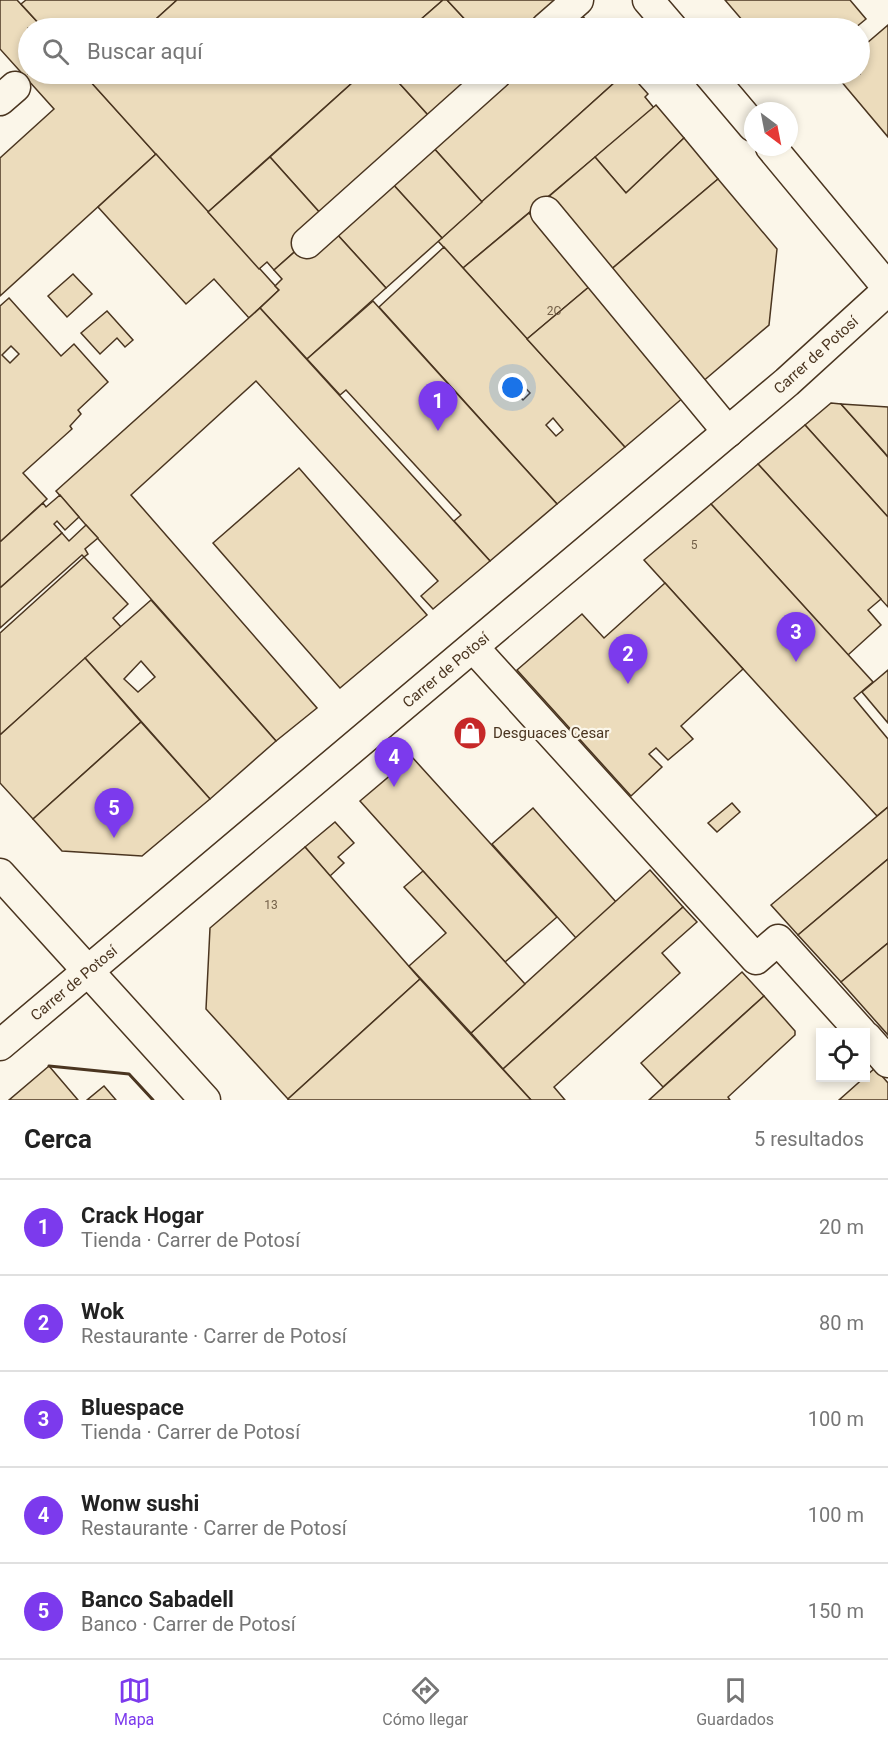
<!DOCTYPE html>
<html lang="es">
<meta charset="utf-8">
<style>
body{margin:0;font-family:Roboto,sans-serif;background:#f2f2f2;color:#222}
.controls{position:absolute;right:18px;bottom:18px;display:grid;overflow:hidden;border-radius:0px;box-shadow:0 3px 9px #0003}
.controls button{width:54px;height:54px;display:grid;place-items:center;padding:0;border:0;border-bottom:2px solid #e0e0e0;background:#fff;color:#222;font:30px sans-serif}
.compass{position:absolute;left:744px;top:102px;width:54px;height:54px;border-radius:50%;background:#fff;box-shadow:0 3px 9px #0003;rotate:148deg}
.you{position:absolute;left:513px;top:388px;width:21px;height:21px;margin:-15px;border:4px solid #fff;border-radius:50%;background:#1a73e8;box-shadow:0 0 0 9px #1a73e833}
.badge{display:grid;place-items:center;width:39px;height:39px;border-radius:50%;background:#7c3aed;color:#fff;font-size:20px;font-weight:700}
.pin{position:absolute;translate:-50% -50px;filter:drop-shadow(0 2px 3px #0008)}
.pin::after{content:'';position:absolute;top:32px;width:21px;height:18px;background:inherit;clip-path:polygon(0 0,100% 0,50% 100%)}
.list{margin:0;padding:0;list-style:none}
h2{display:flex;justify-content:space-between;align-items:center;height:78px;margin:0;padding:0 24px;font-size:26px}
h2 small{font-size:20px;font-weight:400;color:#767676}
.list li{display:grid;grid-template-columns:39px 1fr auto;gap:18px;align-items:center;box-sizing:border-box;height:96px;padding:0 24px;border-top:2px solid #e0e0e0}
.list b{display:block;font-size:22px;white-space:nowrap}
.list p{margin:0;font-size:20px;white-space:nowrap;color:#767676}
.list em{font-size:20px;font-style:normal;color:#767676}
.icon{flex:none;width:33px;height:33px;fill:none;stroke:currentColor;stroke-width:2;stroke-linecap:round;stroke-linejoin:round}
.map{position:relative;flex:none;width:888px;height:1100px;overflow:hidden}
.search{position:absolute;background:#fff;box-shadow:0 3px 9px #0003;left:18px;right:18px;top:18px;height:66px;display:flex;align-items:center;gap:15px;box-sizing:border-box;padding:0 21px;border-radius:33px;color:#767676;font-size:22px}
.sheet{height:558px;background:#fff}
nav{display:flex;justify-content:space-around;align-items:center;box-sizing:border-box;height:84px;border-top:2px solid #e0e0e0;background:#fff;font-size:16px;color:#767676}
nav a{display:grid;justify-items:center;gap:3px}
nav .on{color:#7c3aed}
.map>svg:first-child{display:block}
</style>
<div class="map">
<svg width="888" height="1100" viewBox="0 0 888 1100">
<rect width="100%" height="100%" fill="#fbf6e9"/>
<!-- building -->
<g fill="#ecdcbc" stroke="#4a3520" stroke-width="1.5" fill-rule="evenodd">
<polygon points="0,0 17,0 43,28 28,28 28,74 84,74 156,154 0,296 0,158 54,109 0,49"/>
<polygon points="26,0 177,0 146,28 43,28 21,4"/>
<polygon points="177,0 443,0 411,28 146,28"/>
<polygon points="443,0 447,0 473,28 411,28"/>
<polygon points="447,0 558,0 527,28 473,28"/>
<polygon points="725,0 850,0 866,19 855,28 749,28"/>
<polygon points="579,12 593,28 560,28"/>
<polygon points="888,25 888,137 835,74 860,74 860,49"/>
<polygon points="84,74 97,74 89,80"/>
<polygon points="97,74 362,74 208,212 89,80"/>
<polygon points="362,74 391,74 429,116 321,214 270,157"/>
<polygon points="391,74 477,74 429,116"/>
<polygon points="510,74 624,74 482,202 431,145"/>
<polygon points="624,74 630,74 648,94 645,97 654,108 463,268 438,241"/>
<polygon points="787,74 802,74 793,81"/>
<polygon points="656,105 684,138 626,193 595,157"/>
<polygon points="684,138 718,179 608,272 546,199 595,157 626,193"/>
<polygon points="431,145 482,202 442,238 390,181"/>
<polygon points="156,154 279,290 249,318 214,279 186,304 98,207"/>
<polygon points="270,157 321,214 292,239 300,247 274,270 267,262 259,269 208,212"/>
<polygon points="718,179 777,249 769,325 701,383 608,272"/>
<polygon points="390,181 442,238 386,288 335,232"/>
<polygon points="529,213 590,286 527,339 463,268"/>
<polygon points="335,232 386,288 307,359 260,308 279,290 275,286 282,279 274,270 300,247"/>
<path d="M444 247 625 447 557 504 379 307ZM519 381 530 393 523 400 512 388ZM553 418 563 430 556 436 546 425Z"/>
<polygon points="73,274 92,294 67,317 48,296"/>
<polygon points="590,286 684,397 625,447 527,339"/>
<path d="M9 298 61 356 74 344 108 382 78 410 81 414 70 426 72 429 23 473 47 499 0 542V306ZM11 346 19 354 10 363 2 355Z"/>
<polygon points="373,301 557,504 490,561 454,521 461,515 346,390 340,395 307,359"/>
<polygon points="260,308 490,561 433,609 421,596 438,581 256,381 131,495 317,708 276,741 56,491"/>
<polygon points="107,311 133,340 125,347 117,338 100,354 81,333"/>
<polygon points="831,403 841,404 888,457 888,517 805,425"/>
<polygon points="841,404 888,407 888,457 884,452"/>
<polygon points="805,425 888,517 888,607 758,464"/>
<polygon points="758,464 881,599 868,610 881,625 848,655 711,504"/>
<polygon points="299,468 427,615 340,688 213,543"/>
<polygon points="60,495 79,517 65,530 57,521 54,524 62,533 0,588 0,542 43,503 46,507"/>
<polygon points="711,504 873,682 854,698 888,739 888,807 877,816 644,560"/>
<polygon points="86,525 98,538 85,549 88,554 84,557 82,555 0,628 0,588 62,533 69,541"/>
<polygon points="84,557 128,604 113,618 121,627 0,735 0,633"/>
<polygon points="665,583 743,669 681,726 693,739 668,760 656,748 649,754 662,767 631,796 517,670 582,614 604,638"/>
<path d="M151 600 276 741 210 799 85 658ZM141 661 155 677 138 692 124 679Z"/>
<polygon points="85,658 141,722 33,819 0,783 0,735"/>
<polygon points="888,670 888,723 862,692"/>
<polygon points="141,722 210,799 142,856 62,851 33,819"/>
<polygon points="412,757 557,917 505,962 360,801"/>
<polygon points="732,803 740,812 717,832 708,823"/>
<polygon points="888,807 888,859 798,935 771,905"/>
<polygon points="533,808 616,902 576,938 492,844"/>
<polygon points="335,822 354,843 338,857 344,863 330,876 305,847"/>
<polygon points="305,847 420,979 288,1099 206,1009 210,928"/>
<polygon points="888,859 888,943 841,982 798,935"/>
<polygon points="650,870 683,907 503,1069 471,1033"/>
<polygon points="423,871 525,984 471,1033 409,966 446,933 404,887"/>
<polygon points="683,907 697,922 662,953 680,973 554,1087 565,1100 531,1100 503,1069"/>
<polygon points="888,943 888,1035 841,982"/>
<polygon points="742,972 764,996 663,1087 641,1063"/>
<polygon points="420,979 531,1100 289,1100 288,1099"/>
<polygon points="764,996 795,1031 795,1035 728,1097 730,1100 649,1100"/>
<polygon points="49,1066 78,1100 9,1100"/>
<polygon points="875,1068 888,1083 888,1100 839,1100"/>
<polygon points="104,1086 116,1100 87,1100"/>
</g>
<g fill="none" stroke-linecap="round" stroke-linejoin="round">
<defs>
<g id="minor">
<polyline points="648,0 672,28"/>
<polyline points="546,28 578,0"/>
<polyline points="709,74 753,126"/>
<polyline points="0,100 15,87"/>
<polyline points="771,147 888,288"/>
<polyline points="546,212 728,432"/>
<polyline points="307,243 496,74"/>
<polyline points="473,647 756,959 778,940 861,1032"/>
<polyline points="0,874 205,1100"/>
<polyline points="866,1037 888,1062"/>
<polyline points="0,1045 787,382 888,290"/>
</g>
</defs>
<!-- minor casing -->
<use href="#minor" stroke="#4a3520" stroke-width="33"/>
<!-- minor -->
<use href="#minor" stroke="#fbf6e9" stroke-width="30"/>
<!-- wall -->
<polyline stroke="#4a3520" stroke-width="3" points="49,1066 129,1074 153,1100"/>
</g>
<!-- icons -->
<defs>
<symbol id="shop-disc" viewBox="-11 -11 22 22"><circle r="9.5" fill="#c62828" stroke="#fbf6e9"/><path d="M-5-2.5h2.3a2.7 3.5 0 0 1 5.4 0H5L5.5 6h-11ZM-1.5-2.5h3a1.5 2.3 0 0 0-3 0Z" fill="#fff"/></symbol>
</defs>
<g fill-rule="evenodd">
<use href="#shop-disc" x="451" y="714" width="38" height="38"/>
</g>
<g text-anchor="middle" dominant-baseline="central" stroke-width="4.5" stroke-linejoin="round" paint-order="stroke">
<!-- number labels -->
<g font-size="12" fill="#725f47">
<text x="554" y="311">2C</text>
<text x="694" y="545">5</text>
<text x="271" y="905">13</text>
</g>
<!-- street labels -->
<g font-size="15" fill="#4a3520" stroke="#fbf6e9">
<text transform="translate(816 355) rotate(-42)">Carrer de Potosí</text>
<text transform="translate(446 670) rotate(-40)">Carrer de Potosí</text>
<text transform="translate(74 983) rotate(-40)">Carrer de Potosí</text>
</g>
<!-- poi labels -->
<g font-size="15" fill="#4a3520" stroke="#fbf6e9" text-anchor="start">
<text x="493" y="733">Desguaces Cesar</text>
</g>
</g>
</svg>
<div class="controls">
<button><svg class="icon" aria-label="locate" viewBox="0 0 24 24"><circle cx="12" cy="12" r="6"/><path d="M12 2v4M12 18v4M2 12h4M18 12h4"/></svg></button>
</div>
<svg class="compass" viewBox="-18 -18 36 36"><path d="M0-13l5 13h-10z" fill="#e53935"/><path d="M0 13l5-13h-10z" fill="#767676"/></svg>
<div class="you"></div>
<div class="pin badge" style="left:438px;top:431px">1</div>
<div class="pin badge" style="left:628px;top:684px">2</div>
<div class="pin badge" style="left:796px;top:662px">3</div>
<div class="pin badge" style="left:394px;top:787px">4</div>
<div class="pin badge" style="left:114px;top:838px">5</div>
<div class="search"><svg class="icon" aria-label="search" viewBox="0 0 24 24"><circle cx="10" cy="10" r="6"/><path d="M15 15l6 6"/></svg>Buscar aquí</div>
</div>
<section class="sheet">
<h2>Cerca<small>5 resultados</small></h2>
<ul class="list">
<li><span class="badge">1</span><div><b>Crack Hogar</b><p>Tienda · Carrer de Potosí</p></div><em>20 m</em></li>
<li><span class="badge">2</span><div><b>Wok</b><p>Restaurante · Carrer de Potosí</p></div><em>80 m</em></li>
<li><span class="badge">3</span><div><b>Bluespace</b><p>Tienda · Carrer de Potosí</p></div><em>100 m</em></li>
<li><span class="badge">4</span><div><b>Wonw sushi</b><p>Restaurante · Carrer de Potosí</p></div><em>100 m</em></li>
<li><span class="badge">5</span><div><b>Banco Sabadell</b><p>Banco · Carrer de Potosí</p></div><em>150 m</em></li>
</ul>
</section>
<nav>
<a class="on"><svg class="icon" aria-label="map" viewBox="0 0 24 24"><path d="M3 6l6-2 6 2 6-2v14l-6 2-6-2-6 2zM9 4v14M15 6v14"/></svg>Mapa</a>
<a><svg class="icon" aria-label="directions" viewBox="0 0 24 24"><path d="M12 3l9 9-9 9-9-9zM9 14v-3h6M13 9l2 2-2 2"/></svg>Cómo llegar</a>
<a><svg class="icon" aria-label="saved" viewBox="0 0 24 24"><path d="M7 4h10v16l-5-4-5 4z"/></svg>Guardados</a>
</nav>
